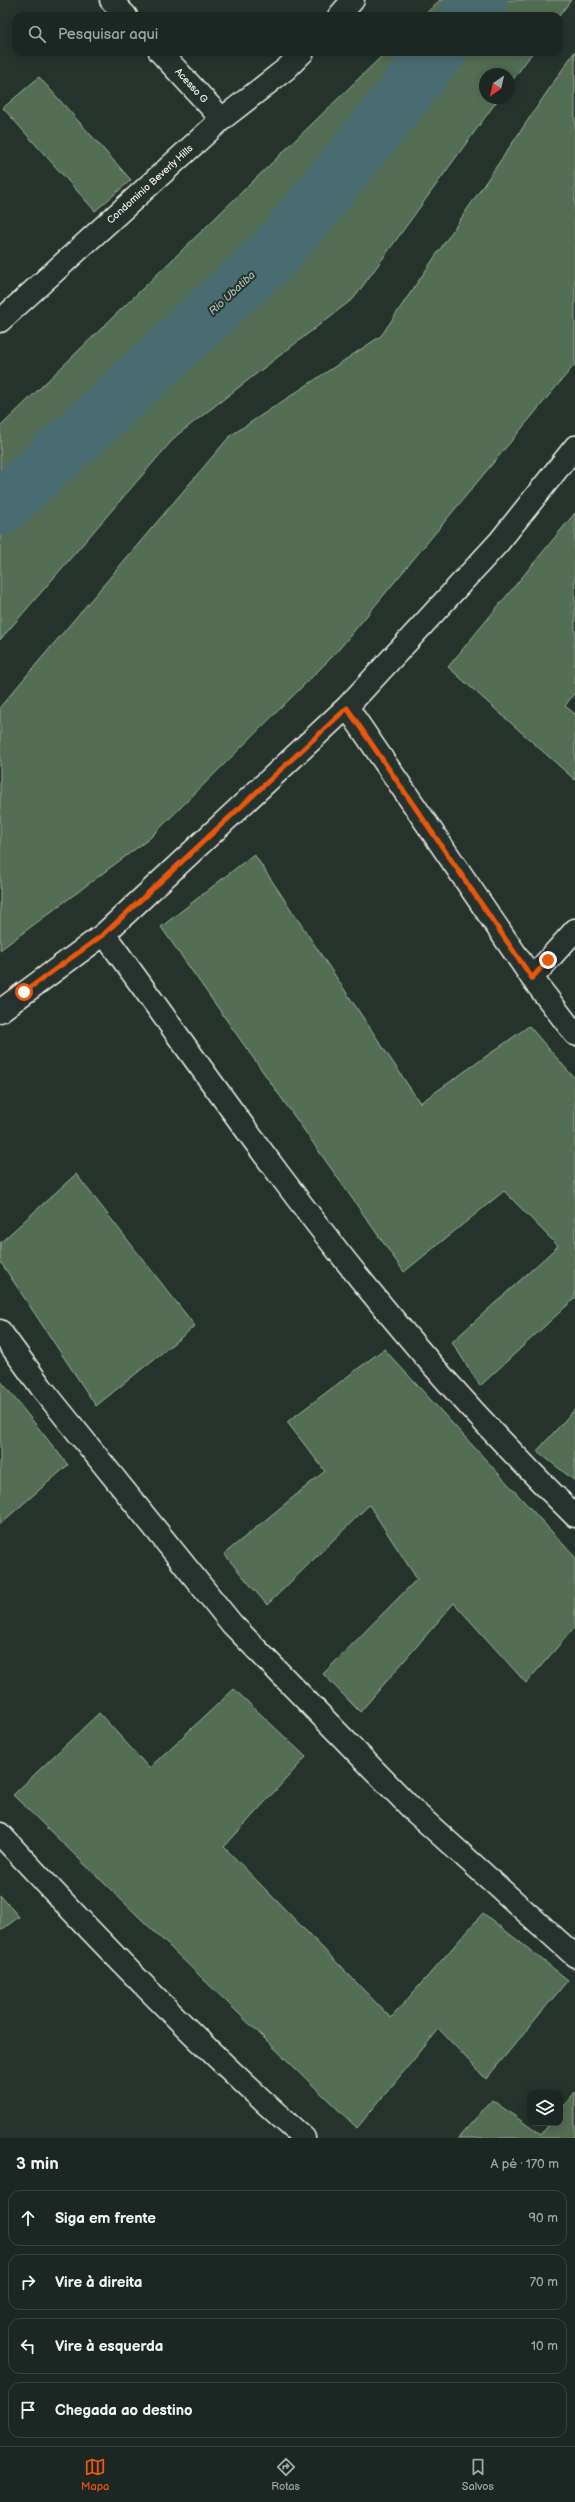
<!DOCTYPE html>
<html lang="pt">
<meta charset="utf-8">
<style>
body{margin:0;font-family:"Balsamiq Sans",sans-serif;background:#252e2a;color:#f1f3f6}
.controls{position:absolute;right:12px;bottom:12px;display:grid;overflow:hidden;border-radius:8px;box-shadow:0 2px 10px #0003}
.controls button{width:36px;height:36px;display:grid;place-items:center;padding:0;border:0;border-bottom:1px solid #3a4340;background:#1c2622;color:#f1f3f6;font:20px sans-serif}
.compass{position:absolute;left:479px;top:68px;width:36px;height:36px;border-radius:50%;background:#1c2622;box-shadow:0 2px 10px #0003;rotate:214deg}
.stop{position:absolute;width:12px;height:12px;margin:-9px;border:3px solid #ea580c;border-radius:50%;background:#fff}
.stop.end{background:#ea580c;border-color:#fff;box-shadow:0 1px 4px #0008}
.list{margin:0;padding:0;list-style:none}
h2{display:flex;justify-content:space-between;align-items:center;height:52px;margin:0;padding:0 16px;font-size:17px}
h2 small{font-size:13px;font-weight:400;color:#a0a5a5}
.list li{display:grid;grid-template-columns:26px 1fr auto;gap:12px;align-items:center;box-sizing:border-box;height:56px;margin:0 8px 8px;padding:0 8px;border:1px solid #3a4340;border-radius:12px}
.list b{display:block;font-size:15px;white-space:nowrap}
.list em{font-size:13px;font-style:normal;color:#a0a5a5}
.icon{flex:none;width:22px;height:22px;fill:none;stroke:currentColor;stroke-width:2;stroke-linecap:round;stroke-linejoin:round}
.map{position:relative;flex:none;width:575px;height:2138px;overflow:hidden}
.search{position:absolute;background:#1c2622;box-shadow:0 2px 10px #0003;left:12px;right:12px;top:12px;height:44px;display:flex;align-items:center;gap:10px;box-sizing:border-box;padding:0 14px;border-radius:12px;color:#a0a5a5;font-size:15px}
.sheet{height:308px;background:#1c2622}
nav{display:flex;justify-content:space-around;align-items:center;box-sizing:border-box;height:56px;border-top:1px solid #3a4340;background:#1c2622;font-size:11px;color:#a0a5a5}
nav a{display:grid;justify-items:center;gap:2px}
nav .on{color:#ea580c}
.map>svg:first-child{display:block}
</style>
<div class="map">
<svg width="575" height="2138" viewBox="0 0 575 2138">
<rect width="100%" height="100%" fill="#26332d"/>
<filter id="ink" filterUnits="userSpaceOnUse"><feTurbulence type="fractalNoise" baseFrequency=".025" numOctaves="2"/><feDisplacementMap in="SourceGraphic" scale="8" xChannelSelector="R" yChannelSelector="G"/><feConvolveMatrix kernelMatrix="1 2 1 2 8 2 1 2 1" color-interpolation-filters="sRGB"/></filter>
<g filter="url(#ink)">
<!-- green -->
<g fill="#526e55" stroke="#a3b09e">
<polygon points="440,0 571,0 559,16 423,16"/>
<polygon points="575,51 575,364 335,654 150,838 0,950 0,707 230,436 381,336"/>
<polygon points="386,52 533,52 509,85 509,74 485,74 485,98 499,98 354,298 176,436 0,640 0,427"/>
<polygon points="39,77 131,180 95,211 3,108"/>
<polygon points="575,513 575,692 565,706 575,714 575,780 448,667"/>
<polygon points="254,854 420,1103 529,1026 575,1079 575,1298 480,1386 452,1342 558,1246 504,1191 404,1272 161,927"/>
<polygon points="76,1174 195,1326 96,1406 0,1261 0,1243"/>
<polygon points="384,1349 575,1557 575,1627 526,1683 454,1603 360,1712 323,1674 417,1579 369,1505 267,1605 224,1554 325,1471 287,1422"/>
<polygon points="0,1380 68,1465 0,1524"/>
<polygon points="575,1409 575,1481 537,1451"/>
<polygon points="234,1689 306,1757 224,1847 391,2018 483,1913 568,1980 486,2079 439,2029 357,2128 13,1795 99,1713 149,1768"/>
<polygon points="0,1895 19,1917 0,1931"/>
<polygon points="575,2092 575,2138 458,2138 492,2100 541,2135 550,2123 560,2123 560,2111"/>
</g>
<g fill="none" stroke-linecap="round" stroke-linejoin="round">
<!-- river -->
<g stroke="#4a6c71" stroke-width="56">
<polyline points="467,16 480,0"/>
<polyline points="0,508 277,251 438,52"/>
</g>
<defs>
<g id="minor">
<polyline points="111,0 126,16"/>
<polyline points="339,16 353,0"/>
<path id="s1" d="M160 52 222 119"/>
<path id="s2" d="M0 321 222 119 286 69 303 52"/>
<polyline points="347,707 532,978 575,1034"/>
<path d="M104 934C196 1059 284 1188 384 1308 444 1381 508 1450 575 1516"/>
<polyline points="532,978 575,930"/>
<polyline points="0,1011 104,934 347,707 499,542 575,447"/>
<polyline points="0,1331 41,1387 232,1624 415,1812 575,1956"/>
<path d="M0 1834C97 1939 197 2043 304 2138"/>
</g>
</defs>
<!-- minor casing -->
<use href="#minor" stroke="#f4f1e8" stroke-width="25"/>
<!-- minor -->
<use href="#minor" stroke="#26332d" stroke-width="22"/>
</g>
</g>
<g fill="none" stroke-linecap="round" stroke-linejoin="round" filter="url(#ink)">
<!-- route -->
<polyline stroke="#ea580c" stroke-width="5" points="24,992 104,934 347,708 532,978 548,960"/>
</g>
<g text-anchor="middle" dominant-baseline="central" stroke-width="4" stroke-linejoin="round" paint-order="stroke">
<!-- street labels -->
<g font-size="10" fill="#f4f1e8" stroke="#26332d">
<text stroke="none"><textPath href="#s1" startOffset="46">Acesso G</textPath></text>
<text stroke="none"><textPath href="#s2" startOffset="203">Condominio Beverly Hills</textPath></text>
</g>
<!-- water labels -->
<g font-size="11" font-style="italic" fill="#b0bcb8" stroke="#26332d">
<text transform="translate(232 293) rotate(-43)">Rio Ubatiba</text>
</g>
</g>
</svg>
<div class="controls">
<button><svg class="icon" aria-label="layers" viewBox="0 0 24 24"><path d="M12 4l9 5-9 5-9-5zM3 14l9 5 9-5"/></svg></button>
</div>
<svg class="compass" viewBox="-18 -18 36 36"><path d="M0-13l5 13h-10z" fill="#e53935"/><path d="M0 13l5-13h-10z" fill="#a0a5a5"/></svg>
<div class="stop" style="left:24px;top:992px"></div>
<div class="stop end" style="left:548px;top:960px"></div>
<div class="search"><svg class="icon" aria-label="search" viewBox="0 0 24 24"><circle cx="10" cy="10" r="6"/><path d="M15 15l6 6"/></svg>Pesquisar aqui</div>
</div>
<section class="sheet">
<h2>3 min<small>A pé · 170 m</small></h2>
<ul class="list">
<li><svg class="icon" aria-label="ahead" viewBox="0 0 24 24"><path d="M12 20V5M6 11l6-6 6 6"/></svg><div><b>Siga em frente</b></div><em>90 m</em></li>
<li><svg class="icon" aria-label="right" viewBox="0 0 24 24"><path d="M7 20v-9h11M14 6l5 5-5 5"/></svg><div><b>Vire à direita</b></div><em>70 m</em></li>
<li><svg class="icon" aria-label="left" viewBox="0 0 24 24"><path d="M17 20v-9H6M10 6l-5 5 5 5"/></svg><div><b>Vire à esquerda</b></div><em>10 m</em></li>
<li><svg class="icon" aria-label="arrive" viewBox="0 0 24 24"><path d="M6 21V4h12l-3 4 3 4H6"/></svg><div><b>Chegada ao destino</b></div></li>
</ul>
</section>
<nav>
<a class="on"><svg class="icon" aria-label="map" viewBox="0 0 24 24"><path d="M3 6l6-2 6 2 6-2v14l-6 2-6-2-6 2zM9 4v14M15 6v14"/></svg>Mapa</a>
<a><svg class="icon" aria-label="directions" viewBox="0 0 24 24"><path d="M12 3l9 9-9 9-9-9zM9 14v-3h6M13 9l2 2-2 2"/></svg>Rotas</a>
<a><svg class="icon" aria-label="saved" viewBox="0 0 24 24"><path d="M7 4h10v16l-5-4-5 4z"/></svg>Salvos</a>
</nav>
